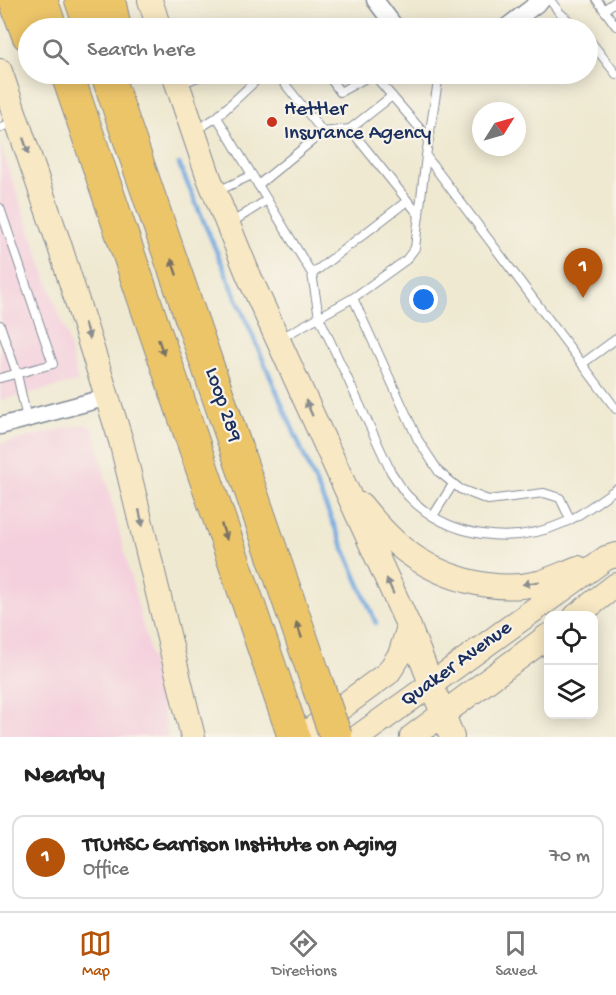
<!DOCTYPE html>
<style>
body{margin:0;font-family:"Gochi Hand",sans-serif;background:#f6f6f6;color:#222}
.controls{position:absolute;right:18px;bottom:18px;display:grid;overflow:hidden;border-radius:12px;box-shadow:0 3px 15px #0003}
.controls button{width:54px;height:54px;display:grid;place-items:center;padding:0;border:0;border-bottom:2px solid #e0e0e0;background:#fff;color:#222;font:30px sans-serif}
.compass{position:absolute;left:472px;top:102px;width:54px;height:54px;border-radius:50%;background:#fff;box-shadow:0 3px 15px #0003;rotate:53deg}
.you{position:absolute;left:424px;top:300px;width:21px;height:21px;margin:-15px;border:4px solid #fff;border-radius:50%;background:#1a73e8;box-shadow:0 0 0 9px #1a73e833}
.badge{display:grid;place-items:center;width:39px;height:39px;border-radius:50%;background:#b45309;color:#fff;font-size:20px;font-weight:700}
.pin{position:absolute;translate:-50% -50px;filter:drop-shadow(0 2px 3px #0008)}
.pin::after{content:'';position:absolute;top:32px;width:21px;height:18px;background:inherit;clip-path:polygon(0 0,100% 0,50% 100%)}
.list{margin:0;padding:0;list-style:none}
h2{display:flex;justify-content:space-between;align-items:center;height:78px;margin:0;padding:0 24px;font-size:26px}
h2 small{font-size:20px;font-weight:400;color:#767676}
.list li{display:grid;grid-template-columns:39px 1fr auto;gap:18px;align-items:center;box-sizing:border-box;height:84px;margin:0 12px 12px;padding:0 12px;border:2px solid #e0e0e0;border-radius:12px}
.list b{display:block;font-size:22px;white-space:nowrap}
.list p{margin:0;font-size:20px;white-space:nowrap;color:#767676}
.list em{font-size:20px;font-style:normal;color:#767676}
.icon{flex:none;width:33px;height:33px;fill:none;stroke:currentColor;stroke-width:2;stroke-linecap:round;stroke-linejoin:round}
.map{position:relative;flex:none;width:616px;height:737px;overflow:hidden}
.search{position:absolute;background:#fff;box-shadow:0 3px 15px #0003;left:18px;right:18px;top:18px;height:66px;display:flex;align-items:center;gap:15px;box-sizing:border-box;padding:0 21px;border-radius:33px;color:#767676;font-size:22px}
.sheet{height:174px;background:#fff}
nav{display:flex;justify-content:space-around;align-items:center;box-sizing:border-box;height:84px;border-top:2px solid #e0e0e0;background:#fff;font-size:16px;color:#767676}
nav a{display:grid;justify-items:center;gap:3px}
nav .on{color:#b45309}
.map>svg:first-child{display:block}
</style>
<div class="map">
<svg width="616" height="737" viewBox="0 0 616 737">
<rect width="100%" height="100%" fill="#f7f3e8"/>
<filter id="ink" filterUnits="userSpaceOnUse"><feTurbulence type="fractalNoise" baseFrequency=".0167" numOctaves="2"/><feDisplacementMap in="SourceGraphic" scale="12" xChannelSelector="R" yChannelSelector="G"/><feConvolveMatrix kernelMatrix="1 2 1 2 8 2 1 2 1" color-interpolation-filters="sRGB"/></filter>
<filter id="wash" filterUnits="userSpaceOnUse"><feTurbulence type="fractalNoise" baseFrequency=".008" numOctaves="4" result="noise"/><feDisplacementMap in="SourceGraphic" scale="24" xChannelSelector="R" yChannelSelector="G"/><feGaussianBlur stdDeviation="1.35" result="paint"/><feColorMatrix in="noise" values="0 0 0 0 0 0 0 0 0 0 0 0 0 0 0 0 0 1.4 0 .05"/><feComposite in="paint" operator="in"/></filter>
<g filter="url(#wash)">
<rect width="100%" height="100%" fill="#efe9d1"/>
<!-- built -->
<g fill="#f4cfdd">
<polygon points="0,144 67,337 78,382 0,400"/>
<polygon points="84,424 92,428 95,435 152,662 168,737 0,737 0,444"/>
</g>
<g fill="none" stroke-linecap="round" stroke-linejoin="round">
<!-- stream -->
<polyline stroke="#71a7df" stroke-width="4.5" points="179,164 376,623"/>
</g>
</g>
<g filter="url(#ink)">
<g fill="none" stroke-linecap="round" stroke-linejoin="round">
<defs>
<g id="service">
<polyline points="550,0 559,12 577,28"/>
<polyline points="597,0 616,26"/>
<polyline points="604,10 616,1"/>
<polyline points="343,28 344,28"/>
<polyline points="588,38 616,74"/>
<polyline points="277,74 323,132 350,129 419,215"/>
<polyline points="327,74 340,92 373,74 429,139"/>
<polyline points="439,75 426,156 616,409"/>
<polyline points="178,84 207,74"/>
<path d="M217 117 312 274 319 317 391 472C396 479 401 488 407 495 448 539 513 546 566 522 583 514 600 500 616 489"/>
<polyline points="0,128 14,121"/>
<polyline points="350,129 392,96"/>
<polyline points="195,131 217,117 263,74"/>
<polyline points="258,185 323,132"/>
<polyline points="218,191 252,175"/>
<polyline points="0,208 53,364 0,378"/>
<polyline points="231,223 267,200"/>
<polyline points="312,274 407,201"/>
<polyline points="353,298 418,440 439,472 460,489 488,500 544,493 560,498 570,519"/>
<polyline points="0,325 17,374 27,419"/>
<polyline points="281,338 353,298 406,260 415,248 426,156"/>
<polyline points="582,364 616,339"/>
<polyline points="433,516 453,484"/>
</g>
<g id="minor">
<polyline points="375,0 396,28"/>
<polyline points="505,28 542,0"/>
<polyline points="437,74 444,74"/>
<polyline points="0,426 108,397"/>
</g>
<g id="secondary">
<polyline points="150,0 159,28"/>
<polyline points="0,71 60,247 121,441 193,737"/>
<polyline points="174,74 209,178 248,274 409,627 452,737"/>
<path d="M361 505C374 521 387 536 403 549 440 578 493 594 539 583 552 579 565 573 578 568"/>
<polyline points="576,616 616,585"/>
<polyline points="301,737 388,673 400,655 409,627"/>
<polyline points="358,737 606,558 616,555"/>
<polyline points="412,737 548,636"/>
</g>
<g id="motorway">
<polyline points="15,0 28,35"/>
<polyline points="41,0 51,28"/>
<polyline points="81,0 91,28"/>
<polyline points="109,0 115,28"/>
<polyline points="67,74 294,737"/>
<polyline points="107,74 318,686"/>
</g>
</defs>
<!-- service casing -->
<use href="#service" stroke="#858c98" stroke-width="10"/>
<!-- minor casing -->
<use href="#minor" stroke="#858c98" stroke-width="19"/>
<!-- secondary casing -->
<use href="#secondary" stroke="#858c98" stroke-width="26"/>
<!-- motorway casing -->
<use href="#motorway" stroke="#858c98" stroke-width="34"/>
<!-- service -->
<use href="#service" stroke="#fff" stroke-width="8"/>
<!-- minor -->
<use href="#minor" stroke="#fff" stroke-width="16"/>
<!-- secondary -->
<use href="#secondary" stroke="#f8e8c3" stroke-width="24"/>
<!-- motorway -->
<use href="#motorway" stroke="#edc569" stroke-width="32"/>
<defs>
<polyline id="motorway-bridge" points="318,686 336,737"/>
</defs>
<!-- motorway-bridge casing -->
<use href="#motorway-bridge" stroke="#858c98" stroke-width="34" stroke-linecap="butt"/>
<!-- motorway-bridge -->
<use href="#motorway-bridge" stroke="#edc569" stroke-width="32"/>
</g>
<!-- one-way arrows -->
<defs><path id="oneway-solid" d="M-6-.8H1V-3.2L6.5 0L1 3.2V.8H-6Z" transform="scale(1.5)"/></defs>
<g fill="#8a8c90">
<use href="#oneway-solid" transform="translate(26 146) rotate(71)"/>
<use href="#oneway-solid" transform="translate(87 331) rotate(72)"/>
<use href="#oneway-solid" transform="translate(309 408) rotate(-114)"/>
<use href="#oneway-solid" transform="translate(141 518) rotate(77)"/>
<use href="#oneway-solid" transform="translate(531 583) rotate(171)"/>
<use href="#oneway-solid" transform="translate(390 586) rotate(-114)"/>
</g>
<g fill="#797263">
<use href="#oneway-solid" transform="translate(174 267) rotate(-109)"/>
<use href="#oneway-solid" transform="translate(161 347) rotate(71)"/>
<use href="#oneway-solid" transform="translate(224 532) rotate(71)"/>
<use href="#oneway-solid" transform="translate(299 630) rotate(-109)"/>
</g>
</g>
<!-- markers -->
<circle fill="#c8321e" stroke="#f7f3e8" stroke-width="2" cx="272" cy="122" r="6"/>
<g text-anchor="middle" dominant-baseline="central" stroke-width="4.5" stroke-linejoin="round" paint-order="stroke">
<!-- poi labels -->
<g font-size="21" fill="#1b2f5e" stroke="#f7f3e8" text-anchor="start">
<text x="284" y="110">Hettler<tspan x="284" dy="24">Insurance Agency</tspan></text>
</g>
<!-- street labels -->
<g font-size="21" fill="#1b2f5e" stroke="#f7f3e8">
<text transform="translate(222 405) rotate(71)">Loop 289</text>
<text transform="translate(457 665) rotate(-36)">Quaker Avenue</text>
</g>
</g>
</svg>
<div class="controls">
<button><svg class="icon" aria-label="locate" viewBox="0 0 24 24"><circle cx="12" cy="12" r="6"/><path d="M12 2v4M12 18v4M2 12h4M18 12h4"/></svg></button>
<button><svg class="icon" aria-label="layers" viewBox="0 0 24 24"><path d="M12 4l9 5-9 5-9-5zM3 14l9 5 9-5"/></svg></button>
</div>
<svg class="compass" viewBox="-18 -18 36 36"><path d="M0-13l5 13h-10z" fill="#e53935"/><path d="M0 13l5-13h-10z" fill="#767676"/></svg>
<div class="you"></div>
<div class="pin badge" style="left:583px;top:298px">1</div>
<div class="search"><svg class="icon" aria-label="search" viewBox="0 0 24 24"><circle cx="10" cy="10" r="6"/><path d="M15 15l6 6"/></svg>Search here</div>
</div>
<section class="sheet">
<h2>Nearby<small></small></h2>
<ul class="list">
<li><span class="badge">1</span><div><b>TTUHSC Garrison Institute on Aging</b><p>Office</p></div><em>70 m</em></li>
</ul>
</section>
<nav>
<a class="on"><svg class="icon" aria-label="map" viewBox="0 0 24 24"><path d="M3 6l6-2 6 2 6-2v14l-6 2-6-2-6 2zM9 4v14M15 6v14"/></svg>Map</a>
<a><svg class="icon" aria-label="directions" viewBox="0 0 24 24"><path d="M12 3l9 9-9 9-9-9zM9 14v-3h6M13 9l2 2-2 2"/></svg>Directions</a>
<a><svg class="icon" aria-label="saved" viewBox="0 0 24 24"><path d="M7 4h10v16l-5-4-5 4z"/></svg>Saved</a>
</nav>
